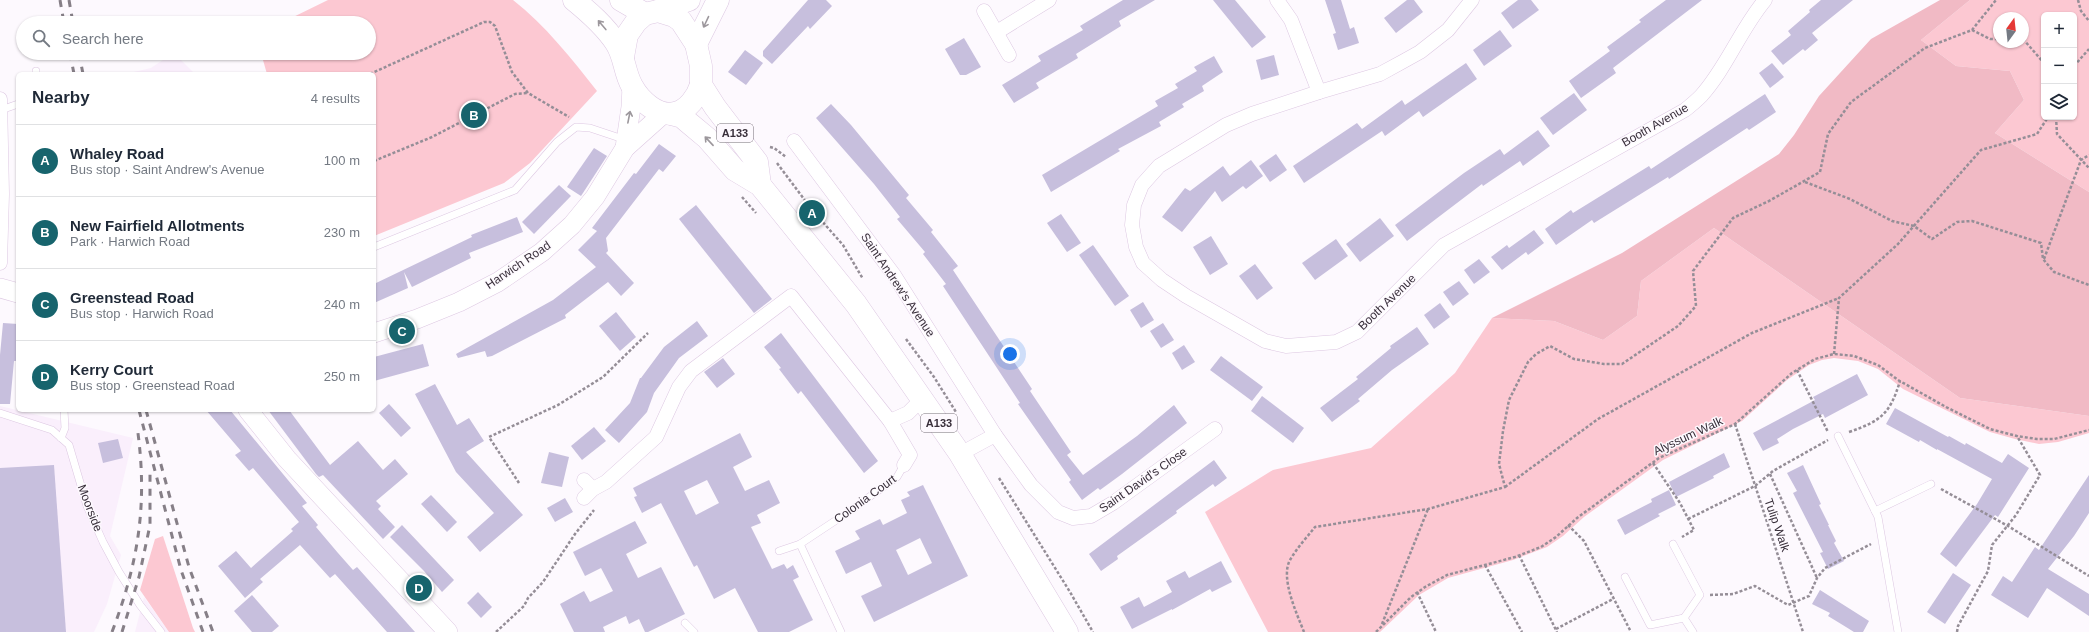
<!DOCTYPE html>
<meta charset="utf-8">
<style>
body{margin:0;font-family:Helvetica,sans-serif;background:#f6f6f7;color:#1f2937}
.controls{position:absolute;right:12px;top:12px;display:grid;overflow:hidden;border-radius:6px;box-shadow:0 1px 3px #0004}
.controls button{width:36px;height:36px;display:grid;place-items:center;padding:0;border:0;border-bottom:1px solid #e0e1e3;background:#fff;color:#1f2937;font:20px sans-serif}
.compass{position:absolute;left:1993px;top:12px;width:36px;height:36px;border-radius:50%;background:#fff;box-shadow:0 1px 3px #0004;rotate:15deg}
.you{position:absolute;left:1010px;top:354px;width:14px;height:14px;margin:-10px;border:3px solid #fff;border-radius:50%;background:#1a73e8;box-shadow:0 0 0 6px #1a73e833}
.badge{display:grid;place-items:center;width:26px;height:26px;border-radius:50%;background:#17646d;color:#fff;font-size:13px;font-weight:700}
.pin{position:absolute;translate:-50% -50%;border:2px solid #fff;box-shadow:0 1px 4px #0006}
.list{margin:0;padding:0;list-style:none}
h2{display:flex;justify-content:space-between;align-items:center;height:52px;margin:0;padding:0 16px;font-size:17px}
h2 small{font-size:13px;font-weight:400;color:#747a83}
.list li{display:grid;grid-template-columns:26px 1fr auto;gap:12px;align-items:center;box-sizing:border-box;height:72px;padding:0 16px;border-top:1px solid #e0e1e3}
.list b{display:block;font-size:15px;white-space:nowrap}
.list p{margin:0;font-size:13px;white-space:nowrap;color:#747a83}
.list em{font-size:13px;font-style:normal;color:#747a83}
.icon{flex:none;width:22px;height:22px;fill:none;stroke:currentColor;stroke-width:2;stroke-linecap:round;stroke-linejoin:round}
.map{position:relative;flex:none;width:2089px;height:632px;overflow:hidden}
.search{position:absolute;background:#fff;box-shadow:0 1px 3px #0004;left:16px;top:16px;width:360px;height:44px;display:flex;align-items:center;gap:10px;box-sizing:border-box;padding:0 14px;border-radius:22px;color:#747a83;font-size:15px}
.panel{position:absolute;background:#fff;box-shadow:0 1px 3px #0004;left:16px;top:72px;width:360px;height:340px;border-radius:6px}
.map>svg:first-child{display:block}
</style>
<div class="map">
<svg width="2089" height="632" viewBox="0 0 2089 632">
<rect width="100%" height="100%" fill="#fdf9fe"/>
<!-- built -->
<g fill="#faeffc">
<polygon points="178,57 195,74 125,74 151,68 163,60"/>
<polygon points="0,406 133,438 110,536 121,555 107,604 94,632 0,632"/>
<polygon points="144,597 169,632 135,632"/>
</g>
<!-- green -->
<g fill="#fcc8d2" fill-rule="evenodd">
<path d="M328 0H513C545 25 572 59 597 91L530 163 504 183 374 236V74H267L261 53H369V23H281Z"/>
<path d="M1970 0H2089V192L1995 133 2024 100 2010 71 1956 66 1921 40ZM2044 15H2074V117H2044ZM1999 18H2023V42H1999Z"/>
<polygon points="1714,228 1960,398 2089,416 2089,433 2058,442 2039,444 2015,439 1990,432 1903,389 1878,369 1858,361 1834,358 1822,360 1809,365 1787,380 1742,421 1663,460 1584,517 1563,536 1547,547 1513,560 1448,578 1419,595 1380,632 1268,632 1205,512 1273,470 1371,448 1455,373 1492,318 1554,321 1603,340 1637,316 1641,281"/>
<polygon points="163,536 193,628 195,632 169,632 140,590 155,539"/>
</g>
<!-- forest -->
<polygon fill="#f1bac5" points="1940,0 1970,0 1921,40 1956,66 2010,71 2024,100 1995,133 2089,192 2089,416 1960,398 1714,228 1641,281 1637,316 1603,340 1554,321 1492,318 1622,253 1779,154 1794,135 1819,96 1871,39"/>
<!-- building -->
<g fill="#c7bfdd" fill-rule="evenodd">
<polygon points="808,0 826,0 832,6 810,29 808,26 772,64 763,56 763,51"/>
<polygon points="1123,0 1155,0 1119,21 1121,26 1076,54 1078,58 1036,83 1039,88 1014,103 1002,85 1041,61 1038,56 1083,30 1080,26"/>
<polygon points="1213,0 1235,0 1266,37 1252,48"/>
<polygon points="1325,0 1341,0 1350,29 1354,27 1359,43 1338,50 1333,34 1336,33"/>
<polygon points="1407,0 1414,0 1423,12 1396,33 1384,18"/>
<polygon points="1518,0 1531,0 1539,10 1513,29 1501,13"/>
<polygon points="1666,0 1702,0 1613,68 1616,73 1581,98 1569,81 1610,51 1607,47 1641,22 1639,20"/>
<polygon points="1821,0 1853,0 1812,33 1818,40 1805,51 1803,49 1783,65 1771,51 1791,35 1788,31 1810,12 1809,10"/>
<polygon points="1500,30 1512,46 1484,66 1473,50"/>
<polygon points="964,38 981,67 966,75 960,75 945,49"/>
<polygon points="745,50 763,63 746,85 728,72"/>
<polygon points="1274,55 1279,75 1261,80 1256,60"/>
<polygon points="1214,56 1223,72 1202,86 1204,91 1182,104 1184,107 1159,122 1161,126 1118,149 1120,151 1051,192 1042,175 1158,106 1155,101 1178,88 1175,84 1197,71 1194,67"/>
<polygon points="1466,63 1477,79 1423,117 1419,111 1385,136 1382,131 1304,183 1293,166 1357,123 1362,129 1402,100 1405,105"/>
<polygon points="1772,63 1784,77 1770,88 1759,73"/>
<polygon points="1574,93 1587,110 1553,135 1540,118"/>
<polygon points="1765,94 1776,112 1749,130 1747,128 1669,179 1668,177 1594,223 1592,220 1556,245 1545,229 1571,210 1573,213 1649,166 1651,169"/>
<polygon points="831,104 851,125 909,195 906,198 933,230 931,232 958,266 953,270 1032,389 1030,391 1071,452 1067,455 1083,475 1137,436 1174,405 1187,423 1122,474 1100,490 1098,488 1082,500 1069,482 1071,480 1018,404 1020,403 943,286 946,284 923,254 925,252 897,219 900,217 874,184 816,118"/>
<polygon points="1538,130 1550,146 1523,166 1520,161 1483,186 1482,184 1407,241 1395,225 1464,173 1500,149 1504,155"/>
<polygon points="659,144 676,156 663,172 659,169 606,238 608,251 606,253 634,283 621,296 608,282 565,315 566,318 492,356 487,357 485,351 458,358 456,354 553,300 596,267 578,250 597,231 592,228 634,173 636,174"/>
<polygon points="594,148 607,156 581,196 567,187"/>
<polygon points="1276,154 1287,170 1270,182 1259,166"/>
<polygon points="1251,160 1263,176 1246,189 1243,186 1222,202 1215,191 1182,232 1162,217 1185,188 1190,191 1223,166 1230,176"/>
<polygon points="559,185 571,196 534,234 522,222"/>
<polygon points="696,205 772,299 754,313 679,219"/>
<polygon points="1061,214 1081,243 1067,252 1047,223"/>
<polygon points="517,217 523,232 469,253 471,258 412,287 404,272 408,288 374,303 374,284 472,237 471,235"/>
<polygon points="1380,218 1394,236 1360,262 1346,244"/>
<polygon points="1534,230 1544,243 1528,255 1526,252 1502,270 1491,257 1507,245 1509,248"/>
<polygon points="1211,236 1228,264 1210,275 1193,247"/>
<polygon points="1336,239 1348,256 1315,280 1302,263"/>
<polygon points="1093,245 1129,296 1115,306 1079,255"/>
<polygon points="1479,259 1490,272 1474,284 1464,270"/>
<polygon points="1255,264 1273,288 1257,300 1239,276"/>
<polygon points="1459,281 1469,294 1453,306 1443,292"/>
<polygon points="1143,302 1154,320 1141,328 1130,310"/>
<polygon points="1440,303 1450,317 1434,329 1424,315"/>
<polygon points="616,312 636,337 620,351 599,326"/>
<polygon points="697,321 708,336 679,358 654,393 647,412 619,443 605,430 630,403 640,378 641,378 664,347"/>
<polygon points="3,323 18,324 18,361 14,361 10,404 0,404 0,355"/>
<polygon points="1163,323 1174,340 1161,348 1150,331"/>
<polygon points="1417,327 1429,344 1392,370 1358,399 1360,401 1332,422 1320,408 1358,379 1356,377 1391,348 1390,346"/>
<polygon points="781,333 878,461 864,473 801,391 798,394 779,369 781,368 764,347"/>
<polygon points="423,344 429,366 374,381 374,357"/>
<polygon points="1184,345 1195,362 1182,370 1172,353"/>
<polygon points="1221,356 1263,387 1252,401 1210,370"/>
<polygon points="723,358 735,374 717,388 704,372"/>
<polygon points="1857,374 1868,395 1825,418 1823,414 1793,429 1777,439 1779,443 1763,451 1753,433 1815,400 1813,397"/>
<polygon points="435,384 457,425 469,418 484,441 466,452 523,515 480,552 467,537 494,513 456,472 415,394"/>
<polygon points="1262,396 1304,428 1293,443 1251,411"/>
<polygon points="389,404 411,428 401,437 379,413"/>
<polygon points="1895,408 1948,437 1949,436 1965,445 1966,443 2002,463 2008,454 2029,468 1998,517 1995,515 1956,567 1940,554 1977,504 1992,479 1937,449 1937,450 1920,440 1919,442 1886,424"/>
<polygon points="206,410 230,410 307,503 302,506 318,525 316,527 338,553 353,570 357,567 415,632 387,632 335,574 330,578 300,545 260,579 263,582 245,598 218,566 236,551 251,568 293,531 291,529 299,522 253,468 249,471 235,455 241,451"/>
<polygon points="268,410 289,410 330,465 358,441 383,470 395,459 408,474 376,501 381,506 378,509 395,527 383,539 323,475 319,477 316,474"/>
<polygon points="594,427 606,441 582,460 571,446"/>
<path d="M740 433 752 457 733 467 745 491 769 480 780 503 757 515 761 523 751 527 772 569 784 564 787 569 793 565 799 577 793 580 813 620 789 632H758L735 588 714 599 697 565 694 567 661 503 642 513 634 497 637 496 633 488ZM707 480 719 503 696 515 684 491Z"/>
<polygon points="118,439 123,458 103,463 98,443"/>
<polygon points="549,452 569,457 562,487 541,483"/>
<polygon points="1724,453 1730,467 1713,476 1714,478 1676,497 1669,482"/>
<polygon points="1214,460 1227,478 1215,487 1213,484 1176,511 1177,513 1117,556 1118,559 1101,571 1089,554"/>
<polygon points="54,465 66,632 0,632 0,468"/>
<polygon points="1803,465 1821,504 1819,505 1829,525 1828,525 1836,541 1834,543 1844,561 1828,569 1820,553 1823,552 1793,493 1797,491 1787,473"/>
<polygon points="2089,475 2089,513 2074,536 2048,569 2089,594 2089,616 2047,588 2028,618 1991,595 2003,576 2012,582 2035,547 2039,550"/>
<path d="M923 485 968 576 874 622 861 596 882 586 871 562 846 574 835 551 860 539 855 531 880 519 883 525 907 513 901 500 910 496 907 492ZM920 538 932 563 908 575 896 550Z"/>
<polygon points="1669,490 1676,505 1658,514 1660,516 1625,535 1617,520 1652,502 1651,499"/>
<polygon points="431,495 457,522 447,532 421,504"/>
<polygon points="565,498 573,512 555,522 547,508"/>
<polygon points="635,521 647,543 626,554 638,578 661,567 685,614 648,632 645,632 639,619 629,624 626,616 603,627 605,632 574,632 560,604 584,591 590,602 613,591 601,568 585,576 573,552"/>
<polygon points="402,525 454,580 442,592 424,571 390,537"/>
<polygon points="1221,561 1232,582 1212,592 1210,589 1172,610 1172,609 1132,629 1120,607 1139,597 1144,607 1172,592 1166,581 1185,571 1189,578"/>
<polygon points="1953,573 1971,585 1945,624 1927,612"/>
<polygon points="1820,590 1869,621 1863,632 1854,632 1846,627 1828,616 1830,613 1812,604"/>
<polygon points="478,592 492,607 481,618 467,603"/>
<polygon points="252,595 279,626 272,632 252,632 234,611"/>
</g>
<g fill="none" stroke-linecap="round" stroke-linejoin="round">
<defs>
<g id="lane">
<polyline points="36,71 36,74"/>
<polyline points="1,110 18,104"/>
<polyline points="374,247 515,190 557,142 576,127 590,128 626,140"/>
<polyline points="0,413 52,430 69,445 87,506 103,542 119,572 140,605 161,632"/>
<polyline points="1838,436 1878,517 1898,632"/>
<polyline points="61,438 65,428 64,410"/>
<polyline points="1875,511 1931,484"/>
<polyline points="800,544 841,632"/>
<polyline points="1673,544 1700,595 1684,618 1693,632"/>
<polyline points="779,551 800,544 847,513 897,477 904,465"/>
<polyline points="1625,577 1650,625 1684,618"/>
<polyline points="685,623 694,632"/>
</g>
<g id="street">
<polyline points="1277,0 1291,20 1319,92"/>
<path d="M1472 0 1448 30 1420 52 1402 62 1380 74 1319 92 1252 114 1226 125 1159 166 1142 185 1134 205 1132 225 1136 247 1143 263 1162 280 1186 296 1265 341 1286 346 1336 342 1357 332 1444 245 1685 110C1690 106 1696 101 1701 96 1727 67 1740 30 1765 0"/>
<polyline points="984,11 1009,55"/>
<polyline points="997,32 1049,0"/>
<polyline points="0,99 2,194 0,263"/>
<polyline points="794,141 894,275 995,435 1031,485 1058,512 1073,518 1091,516 1113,503 1215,429"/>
<polyline points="890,421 910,455 904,465"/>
<polyline points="960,454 995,435"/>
<polyline points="584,480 593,489"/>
<polyline points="584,498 593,489 606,482 656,437 679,387 691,371 791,296 890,421 908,413 923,398"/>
</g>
<g id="secondary">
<polyline points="625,148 631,107 632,86"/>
<polyline points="0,288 18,293"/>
<polyline points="374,333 417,319 459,302 498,282 542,252 572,225 595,197 625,148 663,114"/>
<polyline points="248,410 287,459 448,632"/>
</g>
<g id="primary">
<path d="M574 0C590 13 605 26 616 43 625 57 624 72 632 86 640 101 658 117 675 113 688 110 697 97 701 85"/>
<polyline points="621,0 645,14"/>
<polyline points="658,11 689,0"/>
<polyline points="696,44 718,0"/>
<polyline points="623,57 627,35 636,22 645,14 658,11 674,16 681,21 696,44 701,66 701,85 715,107 757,162 760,185"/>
<polyline points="671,114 682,117 689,123 707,138 735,170 760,185 856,304 960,454 1067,632"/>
</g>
</defs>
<!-- lane casing -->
<use href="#lane" stroke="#ddc8e2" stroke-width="8"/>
<!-- street casing -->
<use href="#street" stroke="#ddc8e2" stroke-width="15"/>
<!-- secondary casing -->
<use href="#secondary" stroke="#ddc8e2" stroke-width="20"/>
<!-- primary casing -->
<use href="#primary" stroke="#ddc8e2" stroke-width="23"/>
<!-- path -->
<g stroke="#958e97" stroke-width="2.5" stroke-dasharray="3 2" stroke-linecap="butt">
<polyline points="2078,0 2081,11 2089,21"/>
<polyline points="1972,30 1990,39 1999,39"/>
<polyline points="2023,39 2044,63"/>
<polyline points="2074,66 2089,49"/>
<polyline points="370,74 484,22 490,22 495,26 512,72 528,93 569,117"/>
<polyline points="2056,117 2057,134 2089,168"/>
<polyline points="770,147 774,148 786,157"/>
<polyline points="374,161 432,137 515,94 527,93"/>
<polyline points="777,163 813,211 843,245 863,279"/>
<polyline points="1805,182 1850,199 1892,221 1914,226 1932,239 1957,222 1972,221 2041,243 2043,259 2054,272 2089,285"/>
<polyline points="742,197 756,213"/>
<polyline points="2044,259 2081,160 2089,155"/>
<polyline points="906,339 934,377 956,412"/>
<polyline points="1834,354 1839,298 1898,244 1981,150 2037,134 2048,117"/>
<polyline points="1797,370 1828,432"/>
<polyline points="1735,424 1803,632"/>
<path d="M1849 432C1881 421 1890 414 1900 381"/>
<polyline points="1653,463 1680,503 1694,530 1682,537"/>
<polyline points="1770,474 1817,578"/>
<polyline points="999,478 1070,592 1093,632"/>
<polyline points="519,483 489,437 558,405 603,377 648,333"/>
<polyline points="1505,487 1598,419 1752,333 1839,298"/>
<polyline points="1941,489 2008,526 2089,576"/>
<polyline points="1688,519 1755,486 1773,471 1828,440"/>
<polyline points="1568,525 1584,541 1631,632"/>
<polyline points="1519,555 1557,632"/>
<polyline points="1485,565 1522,632"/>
<polyline points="1417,592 1436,632"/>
<polyline points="1710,595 1733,594 1755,586 1788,605 1809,596 1817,578 1825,568 1871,544"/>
<polyline points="1382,624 1428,509"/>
<polyline points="1556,629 1613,599"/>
<polyline points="496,632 524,606 528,598 543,582 575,534 594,510"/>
<path d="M1304 632C1297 614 1280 578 1290 560 1297 548 1307 537 1315 527L1428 509 1505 487 1499 464 1503 431 1509 400 1528 362 1536 354 1550 346 1574 359 1604 364H1622L1678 326 1696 306 1693 271 1733 218 1769 201 1820 172 1828 134 1851 102 1925 48 1972 30 1996 0"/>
<polyline points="1376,632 1411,597 1425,587 1447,575 1515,557 1541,547 1556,537 1577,518 1659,458 1735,424 1792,373 1815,359 1834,354 1854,356 1878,365 1898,380 1946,407 1990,429 2017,436 2037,439 2054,439 2089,430"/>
<polyline points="1957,632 1958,626 1988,571 1992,545 2016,515 2040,475 2017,436"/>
</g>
<!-- lane -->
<use href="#lane" stroke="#fff" stroke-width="7"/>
<!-- street -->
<use href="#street" stroke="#fff" stroke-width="14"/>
<!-- secondary -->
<use href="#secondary" stroke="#fff" stroke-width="19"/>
<!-- primary -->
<use href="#primary" stroke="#fff" stroke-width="22"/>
<!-- rail -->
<g stroke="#867f87" stroke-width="3" stroke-dasharray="7 7" stroke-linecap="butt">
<polyline points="60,0 64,23"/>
<polyline points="69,0 73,23"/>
<polyline points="70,53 74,74"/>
<polyline points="79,53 83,74"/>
<polyline points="139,410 181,570 203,632"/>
<polyline points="146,410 189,567 213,632"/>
<path d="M112 632C139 561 148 502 137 426"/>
<polyline points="122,632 139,577 150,525 150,470"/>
</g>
</g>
<!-- one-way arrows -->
<defs><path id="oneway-shaft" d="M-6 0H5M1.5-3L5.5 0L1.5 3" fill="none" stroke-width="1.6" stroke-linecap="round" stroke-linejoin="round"/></defs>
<g stroke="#9c979c">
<use href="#oneway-shaft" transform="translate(706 22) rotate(115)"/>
<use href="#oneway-shaft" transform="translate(602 25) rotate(-130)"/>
<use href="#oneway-shaft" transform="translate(629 117) rotate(-79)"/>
<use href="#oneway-shaft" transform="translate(709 141) rotate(-133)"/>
</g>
<g text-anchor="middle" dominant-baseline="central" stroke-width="3" stroke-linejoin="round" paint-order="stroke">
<!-- shield labels -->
<g fill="#fdf9fe" stroke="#736c75" stroke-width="1">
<rect x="717" y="124" width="36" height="18" rx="3"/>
<rect x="921" y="414" width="36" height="18" rx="3"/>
</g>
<g font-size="11" font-weight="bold" fill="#382f3a">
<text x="735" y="133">A133</text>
<text x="939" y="423">A133</text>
</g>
<!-- street labels -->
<g font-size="12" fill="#382f3a" stroke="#fdf9fe">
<text transform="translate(1655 125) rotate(-30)">Booth Avenue</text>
<text transform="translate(518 265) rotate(-34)">Harwich Road</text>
<text transform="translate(898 285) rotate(56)">Saint Andrew's Avenue</text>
<text transform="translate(1387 302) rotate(-44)">Booth Avenue</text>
<text transform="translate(1688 436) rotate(-25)">Alyssum Walk</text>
<text transform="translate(1143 480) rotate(-35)">Saint David's Close</text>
<text transform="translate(865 499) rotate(-36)">Colonia Court</text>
<text transform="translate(90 508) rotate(69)">Moorside</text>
<text transform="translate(1777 525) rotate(71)">Tulip Walk</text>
</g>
</g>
</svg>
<div class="controls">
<button>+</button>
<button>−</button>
<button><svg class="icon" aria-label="layers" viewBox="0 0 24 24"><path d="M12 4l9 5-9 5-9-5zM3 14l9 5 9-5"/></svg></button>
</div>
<svg class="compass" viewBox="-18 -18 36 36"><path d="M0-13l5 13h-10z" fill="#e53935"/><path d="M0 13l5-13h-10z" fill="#747a83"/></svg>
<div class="you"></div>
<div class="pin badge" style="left:812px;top:213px">A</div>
<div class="pin badge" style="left:474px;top:115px">B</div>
<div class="pin badge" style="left:402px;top:331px">C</div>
<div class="pin badge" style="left:419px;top:588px">D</div>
<div class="search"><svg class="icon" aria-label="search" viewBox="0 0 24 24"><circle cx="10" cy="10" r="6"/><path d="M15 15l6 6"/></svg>Search here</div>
<section class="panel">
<h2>Nearby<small>4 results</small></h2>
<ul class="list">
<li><span class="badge">A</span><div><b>Whaley Road</b><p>Bus stop · Saint Andrew's Avenue</p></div><em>100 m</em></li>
<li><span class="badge">B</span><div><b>New Fairfield Allotments</b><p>Park · Harwich Road</p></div><em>230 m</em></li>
<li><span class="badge">C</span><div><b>Greenstead Road</b><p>Bus stop · Harwich Road</p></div><em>240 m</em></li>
<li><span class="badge">D</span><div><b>Kerry Court</b><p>Bus stop · Greenstead Road</p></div><em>250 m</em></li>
</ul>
</section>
</div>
